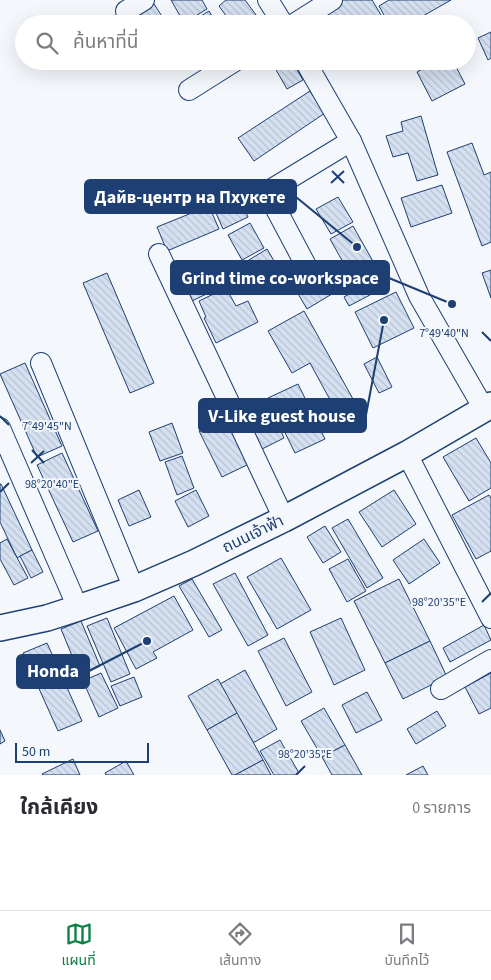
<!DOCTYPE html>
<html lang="th">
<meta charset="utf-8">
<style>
body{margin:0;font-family:"Source Sans 3","Noto Sans Thai",sans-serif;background:#f2f2f3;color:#2b2b33}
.scale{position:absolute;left:15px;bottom:12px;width:134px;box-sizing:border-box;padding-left:5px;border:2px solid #1d3f73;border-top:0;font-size:14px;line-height:18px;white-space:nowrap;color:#1d3f73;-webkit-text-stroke:4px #f4f7fb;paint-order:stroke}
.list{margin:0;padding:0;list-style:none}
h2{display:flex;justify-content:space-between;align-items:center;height:65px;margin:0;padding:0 20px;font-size:21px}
h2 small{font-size:16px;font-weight:400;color:#7c7c81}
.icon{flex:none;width:28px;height:28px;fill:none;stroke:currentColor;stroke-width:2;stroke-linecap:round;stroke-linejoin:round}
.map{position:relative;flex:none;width:491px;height:775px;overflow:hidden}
.search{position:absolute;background:#fff;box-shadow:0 5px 20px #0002;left:15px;right:15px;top:15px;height:55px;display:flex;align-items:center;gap:12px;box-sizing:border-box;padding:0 18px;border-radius:28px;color:#7c7c81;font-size:19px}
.sheet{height:135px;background:#fff}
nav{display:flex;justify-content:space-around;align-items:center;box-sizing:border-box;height:70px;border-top:1px solid #e1e1e2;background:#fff;font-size:14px;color:#7c7c81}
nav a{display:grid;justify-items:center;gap:2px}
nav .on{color:#0b8043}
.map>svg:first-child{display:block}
</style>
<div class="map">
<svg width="491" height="775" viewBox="0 0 491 775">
<defs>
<pattern id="building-back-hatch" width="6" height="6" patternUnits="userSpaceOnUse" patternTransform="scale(1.25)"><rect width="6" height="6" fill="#d5e0f0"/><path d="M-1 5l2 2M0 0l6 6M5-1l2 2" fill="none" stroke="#b6c1d1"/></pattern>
</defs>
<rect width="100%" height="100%" fill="#f4f7fb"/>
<!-- building -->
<g fill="url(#building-back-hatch)" stroke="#1d3f73">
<polygon points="171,0 202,0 207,9 184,23"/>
<polygon points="226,0 245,0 256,15 243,24 232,24 219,6"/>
<polygon points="337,0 372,0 381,15 366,24 310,24"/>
<polygon points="389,0 451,0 409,24 389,24 379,6"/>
<polygon points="154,4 167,24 137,24 133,18"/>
<polygon points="209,11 217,24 188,24"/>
<polygon points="491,32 491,58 488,60 478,38"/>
<polygon points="165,61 184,61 170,70"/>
<polygon points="271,61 292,61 303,80 287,89"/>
<polygon points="437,61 453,61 465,84 432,101 417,72"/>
<polygon points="310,91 325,113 254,161 238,138"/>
<polygon points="421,116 438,175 417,181 408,153 393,157 386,136 403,131 401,122"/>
<polygon points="472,143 484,175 491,172 491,242 482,246 447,152"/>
<polygon points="442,185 452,213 411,227 401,198"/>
<polygon points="238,194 248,217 223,229 213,206"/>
<polygon points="338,197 353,222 331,234 316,209"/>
<polygon points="209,206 219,229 167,251 157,227"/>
<polygon points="250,223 264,248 242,260 228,235"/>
<polygon points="353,226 387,286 349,306 344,297 358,289 330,239"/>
<polygon points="267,249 280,271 257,285 244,263"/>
<polygon points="220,261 231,282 192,301 182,280"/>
<polygon points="491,270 491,298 482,273"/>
<polygon points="107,273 154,383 130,393 83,283"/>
<polygon points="327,274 337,291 307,309 297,292"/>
<polygon points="226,288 236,306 248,301 258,322 216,343 204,318 206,317 199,301"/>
<polygon points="396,292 414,328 373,348 355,312"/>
<polygon points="304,311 358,408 340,418 310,363 292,373 268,331"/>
<polygon points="377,357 392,387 379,393 364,364"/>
<polygon points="25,363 62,446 37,457 0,374"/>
<polygon points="298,384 325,439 295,453 268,398"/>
<polygon points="266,399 284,438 256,452 238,412"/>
<polygon points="231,416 253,462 222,477 199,431"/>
<polygon points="172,423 183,453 160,461 149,432"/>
<polygon points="476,438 491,463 491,488 469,501 443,457"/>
<polygon points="62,453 98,531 73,542 37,465"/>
<polygon points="182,456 194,488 177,495 165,462"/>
<polygon points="0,484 1,484 32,550 17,558 0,522"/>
<polygon points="139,490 151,517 129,526 118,500"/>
<polygon points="196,490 209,516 188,527 175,501"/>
<polygon points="394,490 416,524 382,547 359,512"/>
<polygon points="489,495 491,498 491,551 476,559 452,515"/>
<polygon points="348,519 383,578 367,588 332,528"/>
<polygon points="325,526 341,552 323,563 307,537"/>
<polygon points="7,539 28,578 14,585 0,559 0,543"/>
<polygon points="424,539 440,563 409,584 393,560"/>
<polygon points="32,550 43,572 31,578 20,556"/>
<polygon points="281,558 311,610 277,629 247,577"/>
<polygon points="348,559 366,591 347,602 329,569"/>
<polygon points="235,573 268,635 248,646 213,584"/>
<polygon points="192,579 222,630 209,637 179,586"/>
<polygon points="399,579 430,641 385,663 354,601"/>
<polygon points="174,596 193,630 153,652 157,658 136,669 114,628"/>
<polygon points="107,618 130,674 111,682 87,626"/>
<polygon points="341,618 365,670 334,685 310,632"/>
<polygon points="81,621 100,666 80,675 61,629"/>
<polygon points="484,625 491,640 450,662 443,648"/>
<polygon points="284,638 312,692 286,706 258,651"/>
<polygon points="430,641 447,677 403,699 385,663"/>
<polygon points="47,643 82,721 58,731 23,653"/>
<polygon points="245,670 277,729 253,743 220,684"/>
<polygon points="101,673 118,708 99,717 83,681"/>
<polygon points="491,673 491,708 479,714 465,687"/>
<polygon points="134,677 142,697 120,706 111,686"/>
<polygon points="218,679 237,713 207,730 188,696"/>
<polygon points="367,692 382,720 356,733 342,705"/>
<polygon points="324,708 345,745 322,757 301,721"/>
<polygon points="437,711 446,726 416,744 407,729"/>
<polygon points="237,713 263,760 235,775 232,775 207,730"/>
<polygon points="0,730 5,741 0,744"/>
<polygon points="280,740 299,773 295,775 274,775 260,751"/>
<polygon points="345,745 362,775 332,775 322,757"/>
<polygon points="73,759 80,775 43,775 42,774"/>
<polygon points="263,760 271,775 235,775"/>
<polygon points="126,761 134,775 106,775 105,773"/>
<polygon points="423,766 428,775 406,775"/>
</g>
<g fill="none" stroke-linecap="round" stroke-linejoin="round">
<defs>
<g id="minor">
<polyline points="268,0 283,24"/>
<polyline points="126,11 144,0"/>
<polyline points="294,24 332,0"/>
<polyline points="305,61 351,141 419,296 484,409"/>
<polyline points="189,90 235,61"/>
<polyline points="159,254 284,519"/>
<polyline points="311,275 267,192 351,141"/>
<polyline points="41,363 134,589"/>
<polyline points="0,428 78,608"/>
<polyline points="407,454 491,618"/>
<polyline points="441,689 491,660"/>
</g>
<polyline id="major" points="0,628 47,618 78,608 134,589 194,563 284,519 407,454 491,405"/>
</defs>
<!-- minor casing -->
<use href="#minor" stroke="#1d3f73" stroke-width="22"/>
<!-- major casing -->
<use href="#major" stroke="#1d3f73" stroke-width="28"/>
<!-- minor -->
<use href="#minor" stroke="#f4f7fb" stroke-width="20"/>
<!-- major -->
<use href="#major" stroke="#f4f7fb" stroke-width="25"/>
</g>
<!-- ticks -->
<path fill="none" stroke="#1d3f73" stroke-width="2" d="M332 171 344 183M331 183 344 171M482 332 491 341M0 416 9 425M32 450 44 463M31 463 44 451M0 492 9 483M482 602 491 593M296 775 305 766"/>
<g text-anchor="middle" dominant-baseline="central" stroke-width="4" stroke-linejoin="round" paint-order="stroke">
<!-- street labels -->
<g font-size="16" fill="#1d3f73" stroke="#f4f7fb">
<text transform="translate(253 534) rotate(-26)">ถนนเจ้าฟ้า</text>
</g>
</g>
<g font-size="12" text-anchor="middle" fill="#1d3f73" stroke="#f4f7fb" stroke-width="4" stroke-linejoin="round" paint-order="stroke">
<text x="444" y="337">7°49'40"N</text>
<text x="47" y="430">7°49'45"N</text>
<text x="52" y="488">98°20'40"E</text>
<text x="439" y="606">98°20'35"E</text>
<text x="305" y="758">98°20'35"E</text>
</g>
<!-- callouts -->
<path fill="none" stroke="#1d3f73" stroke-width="2" d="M357 247L296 197M452 304L389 278M384 320L366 415M147 641L89 671"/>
<g fill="#1d3f73" stroke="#f4f7fb" stroke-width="2">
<circle cx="357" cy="247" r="5"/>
<circle cx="452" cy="304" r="5"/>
<circle cx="384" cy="320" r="5"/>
<circle cx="147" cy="641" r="5"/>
</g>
<g fill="#1d3f73" stroke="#1d3f73" stroke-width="2">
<rect x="85" y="180" width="211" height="33" rx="5"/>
<rect x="171" y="261" width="218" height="33" rx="5"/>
<rect x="199" y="399" width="167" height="33" rx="5"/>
<rect x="17" y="655" width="72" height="33" rx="5"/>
</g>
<g font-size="18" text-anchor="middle" font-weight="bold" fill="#fff">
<text x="190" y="203">Дайв-центр на Пхукете</text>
<text x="280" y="284">Grind time co-workspace</text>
<text x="282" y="422">V-Like guest house</text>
<text x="53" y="677">Honda</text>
</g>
</svg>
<div class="scale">50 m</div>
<div class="search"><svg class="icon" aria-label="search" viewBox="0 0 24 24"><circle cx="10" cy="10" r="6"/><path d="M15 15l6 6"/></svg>ค้นหาที่นี่</div>
</div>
<section class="sheet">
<h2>ใกล้เคียง<small>0 รายการ</small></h2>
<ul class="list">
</ul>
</section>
<nav>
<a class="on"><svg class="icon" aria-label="map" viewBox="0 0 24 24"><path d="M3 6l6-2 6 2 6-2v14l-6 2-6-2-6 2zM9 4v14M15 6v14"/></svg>แผนที่</a>
<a><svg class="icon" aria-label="directions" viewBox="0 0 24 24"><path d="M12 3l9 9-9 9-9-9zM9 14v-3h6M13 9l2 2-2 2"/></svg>เส้นทาง</a>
<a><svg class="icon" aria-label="saved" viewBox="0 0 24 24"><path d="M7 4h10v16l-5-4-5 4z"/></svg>บันทึกไว้</a>
</nav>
